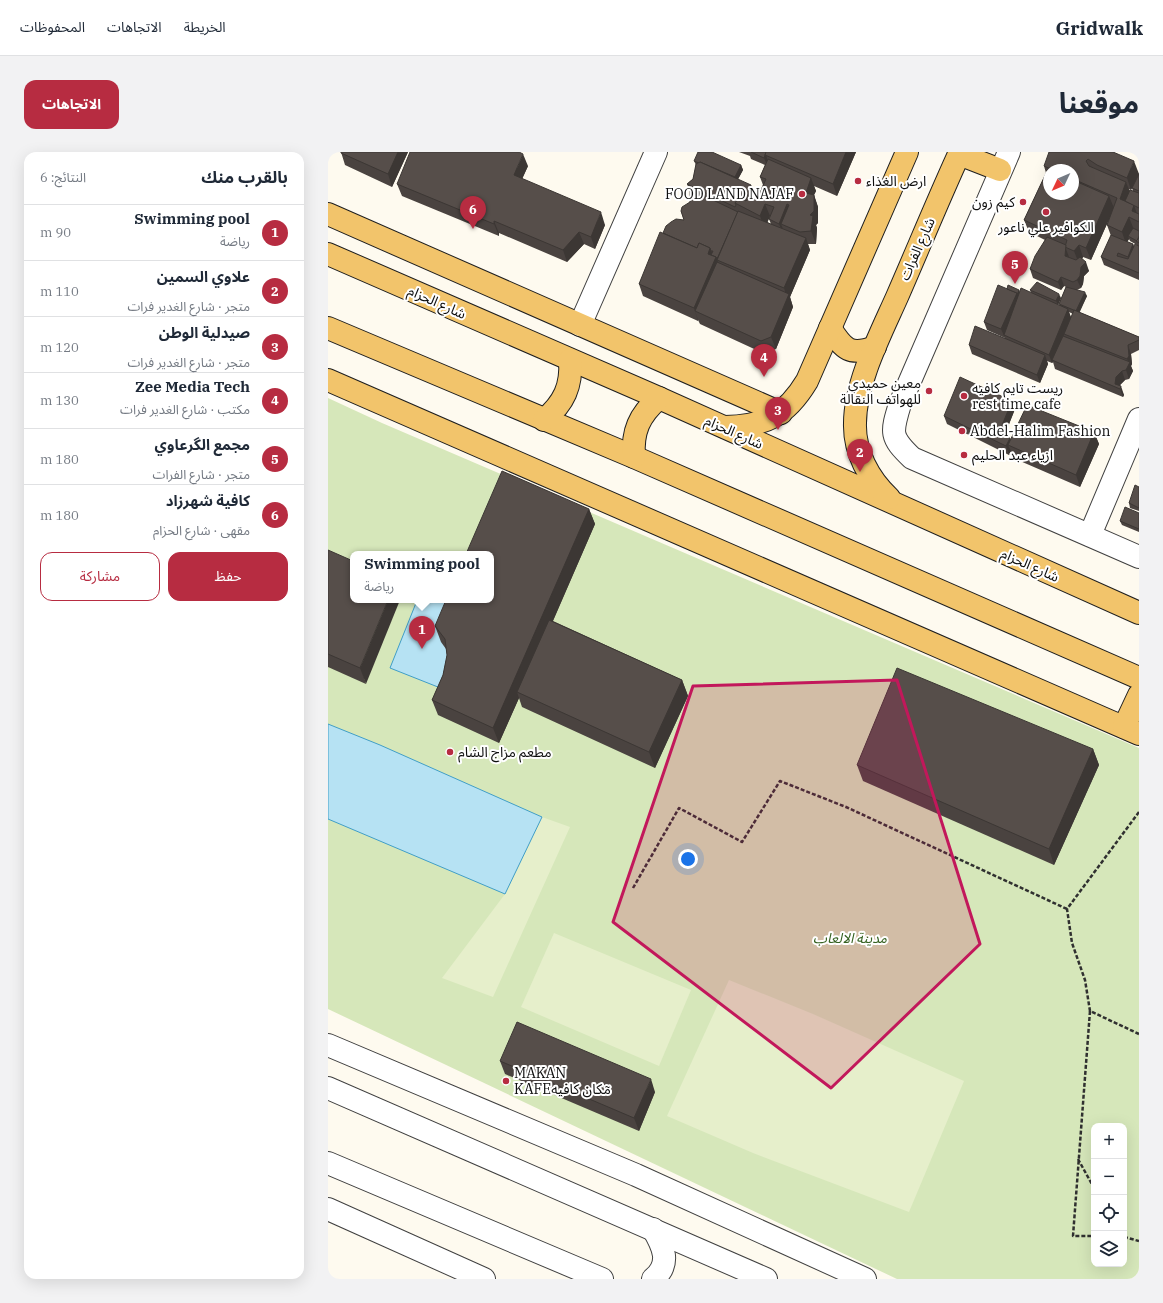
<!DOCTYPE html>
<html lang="ar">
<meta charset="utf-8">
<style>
body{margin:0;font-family:"IBM Plex Serif","Noto Sans Arabic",serif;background:#f2f2f3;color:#1f2937;direction:rtl}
.controls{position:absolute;right:12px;bottom:12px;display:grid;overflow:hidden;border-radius:8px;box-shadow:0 4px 16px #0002}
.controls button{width:36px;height:36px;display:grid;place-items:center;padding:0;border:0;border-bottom:1px solid #e0e1e3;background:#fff;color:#1f2937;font:20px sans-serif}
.compass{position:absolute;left:715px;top:12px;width:36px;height:36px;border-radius:50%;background:#fff;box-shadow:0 4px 16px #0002;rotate:226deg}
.you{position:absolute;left:360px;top:707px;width:14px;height:14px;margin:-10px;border:3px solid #fff;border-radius:50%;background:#1a73e8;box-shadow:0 0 0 6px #1a73e833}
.badge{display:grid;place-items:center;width:26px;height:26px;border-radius:50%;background:#b72c41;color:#fff;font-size:13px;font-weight:700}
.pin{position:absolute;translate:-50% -33px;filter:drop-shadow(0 1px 2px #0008)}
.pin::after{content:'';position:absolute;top:21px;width:14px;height:12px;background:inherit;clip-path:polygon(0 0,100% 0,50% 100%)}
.popup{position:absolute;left:22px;top:399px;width:144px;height:52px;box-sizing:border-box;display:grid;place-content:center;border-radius:8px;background:#fff;filter:drop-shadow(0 1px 3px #0005);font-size:13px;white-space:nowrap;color:#747a83}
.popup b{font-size:15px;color:#1f2937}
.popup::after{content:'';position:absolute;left:50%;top:100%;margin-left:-8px;border:8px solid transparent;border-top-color:#fff}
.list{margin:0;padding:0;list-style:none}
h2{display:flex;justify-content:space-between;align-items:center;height:52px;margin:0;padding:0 16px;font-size:17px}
h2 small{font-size:13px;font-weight:400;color:#747a83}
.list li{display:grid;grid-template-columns:26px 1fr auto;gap:12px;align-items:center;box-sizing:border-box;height:56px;padding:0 16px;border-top:1px solid #e0e1e3}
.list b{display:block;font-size:15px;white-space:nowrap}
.list p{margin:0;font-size:13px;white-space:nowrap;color:#747a83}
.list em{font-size:13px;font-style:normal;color:#747a83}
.actions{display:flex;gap:8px;padding:12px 16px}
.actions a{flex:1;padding:9px 0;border:1px solid #b72c41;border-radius:12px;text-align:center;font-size:14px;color:#b72c41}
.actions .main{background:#b72c41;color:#fff}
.icon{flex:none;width:22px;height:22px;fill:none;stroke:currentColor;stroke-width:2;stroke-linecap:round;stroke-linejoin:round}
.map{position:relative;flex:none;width:811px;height:1127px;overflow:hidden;direction:ltr;border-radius:12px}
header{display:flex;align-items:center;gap:24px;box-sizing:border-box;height:56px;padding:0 20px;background:#fff;border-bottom:1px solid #e0e1e3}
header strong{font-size:19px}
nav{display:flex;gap:22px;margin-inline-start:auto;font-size:14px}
.intro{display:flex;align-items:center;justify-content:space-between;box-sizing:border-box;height:96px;padding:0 24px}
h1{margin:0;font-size:28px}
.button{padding:10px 18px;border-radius:12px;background:#b72c41;color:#fff;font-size:14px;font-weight:700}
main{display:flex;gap:24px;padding:0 24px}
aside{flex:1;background:#fff;border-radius:12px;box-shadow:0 4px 16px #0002}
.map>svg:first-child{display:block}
</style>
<header>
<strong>Gridwalk</strong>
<nav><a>الخريطة</a><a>الاتجاهات</a><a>المحفوظات</a></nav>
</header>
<div class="intro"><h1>موقعنا</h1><a class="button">الاتجاهات</a></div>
<main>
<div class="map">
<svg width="811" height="1127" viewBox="0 0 811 1127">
<rect width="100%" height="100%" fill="#fefaef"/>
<!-- green -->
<path fill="#d6e7ba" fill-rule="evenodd" d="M0 246 54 271 811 596V1127H569L0 857ZM25 402H163V448H25ZM766 974H796V1112H766Z"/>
<!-- pitch -->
<g fill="#e6efcb">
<polygon points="214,665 242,675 165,845 114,826 177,742"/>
<polygon points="226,781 363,838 331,914 193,855"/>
<polygon points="401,828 485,862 636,929 581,1060 425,1001 339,964"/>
</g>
<!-- water -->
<g fill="#b6e2f3" stroke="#409ec7">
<polygon points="121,449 123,503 120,539 62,516 88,451"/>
<polygon points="0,572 52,593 214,665 177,742 0,667"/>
</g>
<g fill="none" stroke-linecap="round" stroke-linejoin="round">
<defs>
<g id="minor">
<path d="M681 0 572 252C563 281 562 285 584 306L811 405"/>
<polyline points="252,173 328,0"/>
<polyline points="762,383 811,267"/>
<polyline points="0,893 308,1023 537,1127"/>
<polyline points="0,936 438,1127"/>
<polyline points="0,1011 274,1127"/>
<polyline points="0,1057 156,1127"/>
<path d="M325 1077C335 1094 344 1112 325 1127"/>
</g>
<g id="major">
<polyline points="631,2 672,18"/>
<polyline points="0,62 453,261"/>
<polyline points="0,102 331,246 811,461"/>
<polyline points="0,176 306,305 811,526"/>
<path d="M502 176C516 198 522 204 547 195"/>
<polyline points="0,228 811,582"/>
<path d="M216 268C236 251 244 234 242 208"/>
<path d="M397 275C437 274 458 264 479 229L579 0"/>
<path d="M306 305C304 280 311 263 331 246"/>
<path d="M561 346C541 327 526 300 527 271 527 231 553 181 569 145 590 97 610 48 632 0"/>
<polyline points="796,575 811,543"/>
</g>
</defs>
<!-- minor casing -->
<use href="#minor" stroke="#414141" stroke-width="24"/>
<!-- major casing -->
<use href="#major" stroke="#1f1f1f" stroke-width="24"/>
<!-- path -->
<g stroke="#303030" stroke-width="2.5" stroke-dasharray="4 2" stroke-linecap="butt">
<polyline points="811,660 739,757 744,791 757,828 762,859 811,882"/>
<polyline points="305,736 351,656 414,690 452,629 518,655 739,757"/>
<polyline points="762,859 745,1084 766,1084"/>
<polyline points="750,1007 766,1036"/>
<polyline points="796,1085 811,1089"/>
</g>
<!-- minor -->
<use href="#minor" stroke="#fff" stroke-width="22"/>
<!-- major -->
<use href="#major" stroke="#f2c46b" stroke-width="22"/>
</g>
<!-- wall -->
<g fill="#4a4340" fill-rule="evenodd">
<polygon points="12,0 80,0 64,35 17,13 13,0"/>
<path d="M411 0H528L509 44 486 34 488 39 486 43 490 55V71L488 73 489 76 488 92H480L482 98 462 145 465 155 448 197 437 202 372 172 370 168V169L315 144 311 132 335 81 356 68 353 59 362 50V40L359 32 365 27 368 13 366 9 413 13 415 18 410 27 426 42 425 45 429 47 435 33 432 25 437 13 423 7 422 4ZM442 64V65L441 67 443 72 439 70Z"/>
<path d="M785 0 811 22 805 35 811 22V128L776 113 773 105 783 84 779 73 782 65 763 108 755 105 754 107 761 119 756 124 755 132 753 136 749 138 759 144 751 160 811 185V198L803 202 804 212 803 214 805 219 801 227 797 228 791 234 796 243 795 245 727 217 725 210 724 211 719 209 720 212 712 231 644 202 641 193 677 186 659 178 656 170 679 137 691 138 692 141H703L702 138 733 146 730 153H732L731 152 738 135 736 134 733 138 705 126 702 117 717 88 701 80 696 68 718 21 716 14ZM721 18H745V42ZM804 36 805 39H802L801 37 803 38ZM801 87 802 89 809 93 806 94 805 92 799 90ZM741 160 745 162 743 165Z"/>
<polygon points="200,14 194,27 277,73 267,97 256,92 239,110 171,81 171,84 74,44 69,32"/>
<polygon points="684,249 687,257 676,285 682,286 683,289 766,280 771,292 752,335 685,306 683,299 681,303 619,272 616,264"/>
<polygon points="811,335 811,359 802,356 801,351"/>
<polygon points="261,357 267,372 225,469 354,528 360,544 327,616 194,555 191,546 171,591 110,563 104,548 115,523 119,503 118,497 113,490 107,474"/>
<polygon points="811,361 811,380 794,373 792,369"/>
<polygon points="0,398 38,532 0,515"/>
<polygon points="765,597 771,613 726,713 535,629 529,613"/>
<polygon points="172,909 327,940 311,979 177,922"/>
</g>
<!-- shaded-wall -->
<g fill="#3c3734">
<polygon points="70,0 80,0 64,35 60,22"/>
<polygon points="518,0 528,0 509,44 505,32"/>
<polygon points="195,2 200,14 190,36 186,23"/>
<polygon points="438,3 441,12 440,15 436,6"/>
<polygon points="806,9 811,22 803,38 799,26"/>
<polygon points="413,13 415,18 408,31 406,26"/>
<polygon points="483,26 488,39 486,43 490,55 490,71 488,73 489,76 488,92 483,79 482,63 478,41"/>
<polygon points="798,30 803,43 800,51 792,47"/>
<polygon points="423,33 426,42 423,52 420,43"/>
<polygon points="412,41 415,50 408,52"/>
<polygon points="781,44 786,56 763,108 758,96"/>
<polygon points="437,52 442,64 437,77 432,64"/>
<polygon points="459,52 464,65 453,72 457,82 456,84 451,72"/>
<polygon points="806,53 810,65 804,59"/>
<polygon points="273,60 277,73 267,97 263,85"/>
<polygon points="801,65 806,78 800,84 801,87 798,92 794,80"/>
<polygon points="166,69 171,81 171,84 166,72"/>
<polygon points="251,80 256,92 239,110 235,98"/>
<polygon points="478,86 482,98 462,145 465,155 448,197 443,185 459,146 456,136"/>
<polygon points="805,92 808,101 803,113 800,105"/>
<polygon points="751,93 755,105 751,112 746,99"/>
<polygon points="382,96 386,106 388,105 393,118 367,159 370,168 370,169 366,156"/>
<polygon points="738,97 741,105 737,104"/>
<polygon points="758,110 761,119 756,124 755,132 753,136 749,128 753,115"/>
<polygon points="733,125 736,134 733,138 730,130"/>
<polygon points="691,138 692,143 676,183 677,186 673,177 689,141"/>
<polygon points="757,140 759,144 750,164 748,159"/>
<polygon points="731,142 733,146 730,153 728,149"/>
<polygon points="740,157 743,166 736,182 736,183 725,209 724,208 725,210 724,211 721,203"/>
<polygon points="800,193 803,202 804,212 803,214 805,219 801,227 798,218 801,212 799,207"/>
<polygon points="717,203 720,212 712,231 709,223"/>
<polygon points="794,219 797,228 791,234 787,232 788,225"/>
<polygon points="793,234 796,243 795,245 792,237"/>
<polygon points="684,249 687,257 673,292 670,283"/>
<polygon points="766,280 771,292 752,335 748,323"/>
<polygon points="682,286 685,295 680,293 683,299 681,303 678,294"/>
<polygon points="261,357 267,372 193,542 189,540 191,546 171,591 165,576"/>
<polygon points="60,448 72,448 38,532 32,516"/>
<polygon points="354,528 360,544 327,616 321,600"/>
<polygon points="765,597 771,613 726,713 721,697"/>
<polygon points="323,927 327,940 311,979 306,966"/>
</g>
<!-- building -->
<g fill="#564e4a" stroke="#3c3734">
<polygon points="13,0 70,0 60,22 13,1"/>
<polygon points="82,0 191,0 195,2 186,23 273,60 263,85 251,80 235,98 166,69 166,72 69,32"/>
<polygon points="370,0 384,0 413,13 407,25 372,10 371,11 366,9"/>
<polygon points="423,0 438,0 436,6"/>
<polygon points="438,0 518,0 505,32 437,3"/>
<polygon points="721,0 785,0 806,9 799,26 769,13 760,7 758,9 761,14 798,30 792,47 806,53 804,59 811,62 811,70 801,65 794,80 779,73 789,46 745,27 745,18 725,18 716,14"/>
<polygon points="440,7 483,26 478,41 486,43 486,59 482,63 485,64 483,79 472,80 453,72 461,53 459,52 451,72 441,67 446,55 437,52 432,64 407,51 409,48 412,49 413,46 418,49 422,44 429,47 438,27 432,25"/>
<polygon points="372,10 423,33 420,43 412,41 409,48 407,51 408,53 407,55 359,32 365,27 368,12"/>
<polygon points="720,17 722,18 721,18 721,42 745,42 745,28 781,44 758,96 751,93 746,99 737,95 739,88 696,68"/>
<polygon points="811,22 811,39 804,36"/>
<polygon points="362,37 410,60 389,107 388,105 383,103 385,99 383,99 382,96 371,91 369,96 335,81 338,74 343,70 348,67 356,68 353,59 354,55 362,50"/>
<polygon points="802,38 811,41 811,56 797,49"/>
<polygon points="410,59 478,86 456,136 389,108"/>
<polygon points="805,76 811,79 811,84 809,89 800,84"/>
<polygon points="332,80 369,96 371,91 382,96 380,102 388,105 366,156 311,132"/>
<polygon points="783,83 805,92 800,105 790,101 789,104 800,107 807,92 811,94 811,121 773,105"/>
<polygon points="719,85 738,93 737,104 748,108 752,105 758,110 753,115 752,124 749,128 745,130 733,125 730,130 702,117 707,104"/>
<polygon points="811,86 811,91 808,89"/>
<polygon points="389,110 461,142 443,185 433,189 367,159"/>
<polygon points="709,130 731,142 728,149 702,138"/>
<polygon points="670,133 689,141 673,177 656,170"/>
<polygon points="680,133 691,138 689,143 689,141 679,137"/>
<polygon points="738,135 757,140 748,159 731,152"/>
<polygon points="693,136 740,157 721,203 676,183"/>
<polygon points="746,158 811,185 811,188 800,193 801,204 799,207 736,182"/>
<polygon points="647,174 717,203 709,223 641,193"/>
<polygon points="735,184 802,210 798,218 794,219 788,225 787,232 793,234 792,237 724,208"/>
<polygon points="632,225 684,249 670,283 682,286 678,294 616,264"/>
<polygon points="699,253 766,280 748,323 680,293"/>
<polygon points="174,319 261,357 165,576 104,548 115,523 119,503 117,487 107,474 118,448 163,448 163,402 138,402"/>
<polygon points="807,333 811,335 811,356 801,351"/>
<polygon points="797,355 811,361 811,377 792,369"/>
<polygon points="0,398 25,409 25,448 60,448 32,516 0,502"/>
<polygon points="221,468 354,528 321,600 189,540"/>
<polygon points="569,516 765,597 721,697 529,613"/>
<polygon points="189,870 323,927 306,966 172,909"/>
</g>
<!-- marked area -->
<path fill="#c2185b" fill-opacity="0.2" stroke="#c2185b" stroke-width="3" stroke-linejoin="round" d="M569 528 652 792 503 936 285 770 365 534Z"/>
<!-- markers -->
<g fill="#b72c41" stroke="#fff" stroke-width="1.5">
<circle cx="530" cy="29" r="4"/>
<circle cx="474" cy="42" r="4"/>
<circle cx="695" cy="50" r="4"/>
<circle cx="718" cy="60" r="4"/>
<circle cx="601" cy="239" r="4"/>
<circle cx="636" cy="244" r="4"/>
<circle cx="634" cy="279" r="4"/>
<circle cx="636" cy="303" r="4"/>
<circle cx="122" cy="600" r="4"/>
<circle cx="178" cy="929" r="4"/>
</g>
<g text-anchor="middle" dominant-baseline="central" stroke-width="4" stroke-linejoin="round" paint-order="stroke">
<!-- poi labels -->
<g font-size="14" fill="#0e0e0e" stroke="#fff" text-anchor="start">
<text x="538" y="29">ارض الغذاء</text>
<text x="466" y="42" text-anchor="end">FOOD LAND NAJAF</text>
<text x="687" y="50" text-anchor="end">كيم زون</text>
<text x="718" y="75" text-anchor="middle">الكوافير علي ناعور</text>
<text x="593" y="231" text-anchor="end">معين حميدي<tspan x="593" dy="16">للهواتف النقالة</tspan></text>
<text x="644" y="236">ريست تايم كافيه<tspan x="644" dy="16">rest time cafe</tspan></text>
<text x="642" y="279">Abdel-Halim Fashion</text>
<text x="644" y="303">ازياء عبد الحليم</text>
<text x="130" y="600">مطعم مزاج الشام</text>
<text x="186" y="921">MAKAN<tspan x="186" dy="16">KAFEمٓكان كافيه</tspan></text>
</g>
<!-- street labels -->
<g font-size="14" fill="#0e0e0e" stroke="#fff">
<text transform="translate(589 97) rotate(-66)">شارع الفرات</text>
<text transform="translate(109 150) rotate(24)">شارع الحزام</text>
<text transform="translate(406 280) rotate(24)">شارع الحزام</text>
<text transform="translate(702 413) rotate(24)">شارع الحزام</text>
</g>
<!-- park labels -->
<g font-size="14" font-style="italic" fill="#356221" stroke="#fff">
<text x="522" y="786">مدينة الالعاب</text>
</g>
</g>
</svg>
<div class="controls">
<button>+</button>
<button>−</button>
<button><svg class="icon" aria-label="locate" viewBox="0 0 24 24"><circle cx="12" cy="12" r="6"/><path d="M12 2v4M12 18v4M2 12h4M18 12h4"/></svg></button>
<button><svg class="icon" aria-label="layers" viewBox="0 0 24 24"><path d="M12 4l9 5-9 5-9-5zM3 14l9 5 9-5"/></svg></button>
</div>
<svg class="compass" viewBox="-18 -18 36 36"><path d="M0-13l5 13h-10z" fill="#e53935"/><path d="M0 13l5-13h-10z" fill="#747a83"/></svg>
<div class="you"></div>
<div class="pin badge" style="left:94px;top:497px">1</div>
<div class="popup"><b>Swimming pool</b>رياضة</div>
<div class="pin badge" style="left:532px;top:320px">2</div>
<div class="pin badge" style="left:450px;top:278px">3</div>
<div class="pin badge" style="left:436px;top:225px">4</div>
<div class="pin badge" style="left:687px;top:132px">5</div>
<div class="pin badge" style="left:145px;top:77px">6</div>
</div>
<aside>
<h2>بالقرب منك<small>النتائج: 6</small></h2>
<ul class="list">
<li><span class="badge">1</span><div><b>Swimming pool</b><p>رياضة</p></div><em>90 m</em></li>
<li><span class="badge">2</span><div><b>علاوي السمين</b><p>متجر · شارع الغدير فرات</p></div><em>110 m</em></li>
<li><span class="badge">3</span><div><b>صيدلية الوطن</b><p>متجر · شارع الغدير فرات</p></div><em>120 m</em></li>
<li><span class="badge">4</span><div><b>Zee Media Tech</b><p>مكتب · شارع الغدير فرات</p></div><em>130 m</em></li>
<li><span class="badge">5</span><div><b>مجمع الگرعاوي</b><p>متجر · شارع الفرات</p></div><em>180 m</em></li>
<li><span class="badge">6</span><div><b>كافية شهرزاد</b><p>مقهى · شارع الحزام</p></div><em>180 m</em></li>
</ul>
<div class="actions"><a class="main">حفظ</a><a>مشاركة</a></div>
</aside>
</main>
